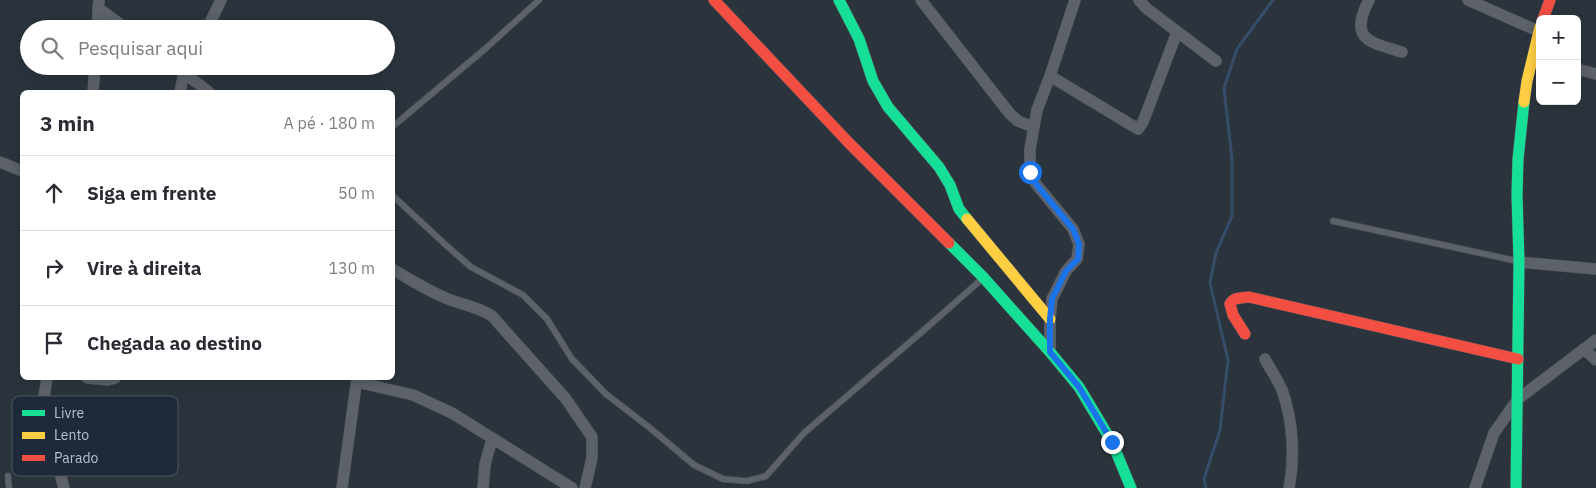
<!DOCTYPE html>
<html lang="pt">
<meta charset="utf-8">
<style>
body{margin:0;font-family:"IBM Plex Sans",sans-serif;background:#f7f7f7;color:#2b2b33}
.controls{position:absolute;right:15px;top:15px;display:grid;overflow:hidden;border-radius:8px;box-shadow:0 2px 12px #0003}
.controls button{width:45px;height:45px;display:grid;place-items:center;padding:0;border:0;border-bottom:1px solid #e1e1e2;background:#fff;color:#2b2b33;font:25px sans-serif}
.stop{position:absolute;width:15px;height:15px;margin:-11px;border:4px solid #1a73e8;border-radius:50%;background:#fff}
.stop.end{background:#1a73e8;border-color:#fff;box-shadow:0 1px 5px #0008}
.list{margin:0;padding:0;list-style:none}
h2{display:flex;justify-content:space-between;align-items:center;height:65px;margin:0;padding:0 20px;font-size:21px}
h2 small{font-size:16px;font-weight:400;color:#7c7c81}
.list li{display:grid;grid-template-columns:32px 1fr auto;gap:15px;align-items:center;box-sizing:border-box;height:75px;padding:0 20px;border-top:1px solid #e1e1e2}
.list b{display:block;font-size:19px;white-space:nowrap}
.list em{font-size:16px;font-style:normal;color:#7c7c81}
.icon{flex:none;width:28px;height:28px;fill:none;stroke:currentColor;stroke-width:2;stroke-linecap:round;stroke-linejoin:round}
.map{position:relative;flex:none;width:1596px;height:488px;overflow:hidden}
.search{position:absolute;background:#fff;box-shadow:0 2px 12px #0003;left:20px;top:20px;width:375px;height:55px;display:flex;align-items:center;gap:12px;box-sizing:border-box;padding:0 18px;border-radius:28px;color:#7c7c81;font-size:19px}
.panel{position:absolute;background:#fff;box-shadow:0 2px 12px #0003;left:20px;top:90px;width:375px;height:290px;border-radius:8px}
.map>svg:first-child{display:block}
</style>
<div class="map">
<svg width="1596" height="488" viewBox="0 0 1596 488">
<rect width="100%" height="100%" fill="#2b343d"/>
<g fill="none" stroke-linecap="round" stroke-linejoin="round">
<!-- stream -->
<polyline stroke="#364d69" stroke-width="3" points="1206,488 1204,479 1220,430 1228,360 1210,283 1216,253 1232,216 1232,159 1224,88 1237,49 1273,0"/>
<defs>
<g id="lane">
<polyline points="392,127 485,49 539,0"/>
<polyline points="392,195 448,247 471,267 523,295 547,319 572,359 606,394 650,428 694,465 723,479 747,481 766,476 804,433 924,330 982,279"/>
<polyline points="1333,221 1517,261"/>
<polyline points="8,476 9,488"/>
</g>
<g id="street">
<polyline points="921,0 1010,114 1018,121 1033,127"/>
<polyline points="1139,0 1146,8 1216,61"/>
<path d="M1369 0C1349 39 1368 42 1402 52"/>
<polyline points="1468,0 1538,31"/>
<polyline points="98,8 127,29"/>
<polyline points="97,29 99,0"/>
<polyline points="207,29 221,0"/>
<polyline points="175,66 209,92"/>
<polyline points="1577,69 1596,74"/>
<polyline points="1050,76 1138,129 1143,122 1177,32"/>
<polyline points="93,92 95,66"/>
<polyline points="180,92 184,73 187,68"/>
<polyline points="0,162 22,171"/>
<polyline points="1519,262 1596,269"/>
<path d="M392 269C411 280 428 291 448 299 463 305 478 307 492 316L566 399 592 437V458L585 488"/>
<polyline points="1584,349 1596,360"/>
<polyline points="1050,352 1050,319 1052,299 1066,271 1077,259 1079,244 1073,229 1036,184 1030,172 1030,149 1037,110 1050,76 1075,0"/>
<path d="M1265 359C1270 369 1278 380 1282 390 1293 420 1295 457 1289 488"/>
<polyline points="47,378 42,409 43,434 60,473 64,488"/>
<polyline points="87,378 108,380 115,378"/>
<polyline points="357,382 413,395 452,413 572,488"/>
<polyline points="342,488 357,378"/>
<polyline points="483,488 485,464 492,439"/>
<polyline points="1475,488 1494,433 1518,399 1596,340"/>
</g>
<g id="fast">
<polyline points="839,0 859,39 873,81 888,107 939,167 950,185 959,209 967,219"/>
<polyline points="949,243 983,277 1050,352 1079,387 1112,442 1131,488"/>
<polyline points="1516,488 1519,262 1517,195 1518,159 1524,102"/>
</g>
<g id="slow">
<polyline points="1524,102 1527,81 1540,27"/>
<polyline points="967,219 1050,319"/>
</g>
<g id="jam">
<polyline points="714,0 849,143 949,243"/>
<polyline points="1543,19 1550,0"/>
<path d="M1245 334 1233 315 1230 304C1234 297 1241 298 1249 297L1518 359"/>
</g>
</defs>
<!-- lane casing -->
<use href="#lane" stroke="#4a5057" stroke-width="7"/>
<!-- street casing -->
<use href="#street" stroke="#4a5057" stroke-width="12"/>
<!-- fast casing -->
<use href="#fast" stroke="#4a5057" stroke-width="12"/>
<!-- slow casing -->
<use href="#slow" stroke="#4a5057" stroke-width="12"/>
<!-- jam casing -->
<use href="#jam" stroke="#4a5057" stroke-width="12"/>
<!-- lane -->
<use href="#lane" stroke="#5d626a" stroke-width="5.5"/>
<!-- street -->
<use href="#street" stroke="#5d626a" stroke-width="11"/>
<!-- fast -->
<use href="#fast" stroke="#16e098" stroke-width="11"/>
<!-- slow -->
<use href="#slow" stroke="#ffcf43" stroke-width="11"/>
<!-- jam -->
<use href="#jam" stroke="#f24e42" stroke-width="11"/>
</g>
<g fill="none" stroke-linecap="round" stroke-linejoin="round">
<!-- route -->
<polyline stroke="#1a73e8" stroke-width="6" points="1030,172 1036,184 1073,229 1079,244 1078,259 1066,271 1052,299 1050,319 1050,352 1079,387 1112,442"/>
</g>
<!-- legend -->
<rect x="12" y="396" width="166" height="80" rx="8" fill="#1e2a39" stroke="#4c5765" stroke-width="1"/>
<rect x="22" y="410" width="23" height="6" fill="#16e098"/>
<rect x="22" y="432" width="23" height="7" fill="#ffcf43"/>
<rect x="22" y="455" width="23" height="6" fill="#f24e42"/>
<g font-size="14" fill="#b6c0cd">
<text x="54" y="418">Livre</text>
<text x="54" y="440">Lento</text>
<text x="54" y="463">Parado</text>
</g>
</svg>
<div class="controls">
<button>+</button>
<button>−</button>
</div>
<div class="stop" style="left:1030px;top:172px"></div>
<div class="stop end" style="left:1112px;top:442px"></div>
<div class="search"><svg class="icon" aria-label="search" viewBox="0 0 24 24"><circle cx="10" cy="10" r="6"/><path d="M15 15l6 6"/></svg>Pesquisar aqui</div>
<section class="panel">
<h2>3 min<small>A pé · 180 m</small></h2>
<ul class="list">
<li><svg class="icon" aria-label="ahead" viewBox="0 0 24 24"><path d="M12 20V5M6 11l6-6 6 6"/></svg><div><b>Siga em frente</b></div><em>50 m</em></li>
<li><svg class="icon" aria-label="right" viewBox="0 0 24 24"><path d="M7 20v-9h11M14 6l5 5-5 5"/></svg><div><b>Vire à direita</b></div><em>130 m</em></li>
<li><svg class="icon" aria-label="arrive" viewBox="0 0 24 24"><path d="M6 21V4h12l-3 4 3 4H6"/></svg><div><b>Chegada ao destino</b></div></li>
</ul>
</section>
</div>
